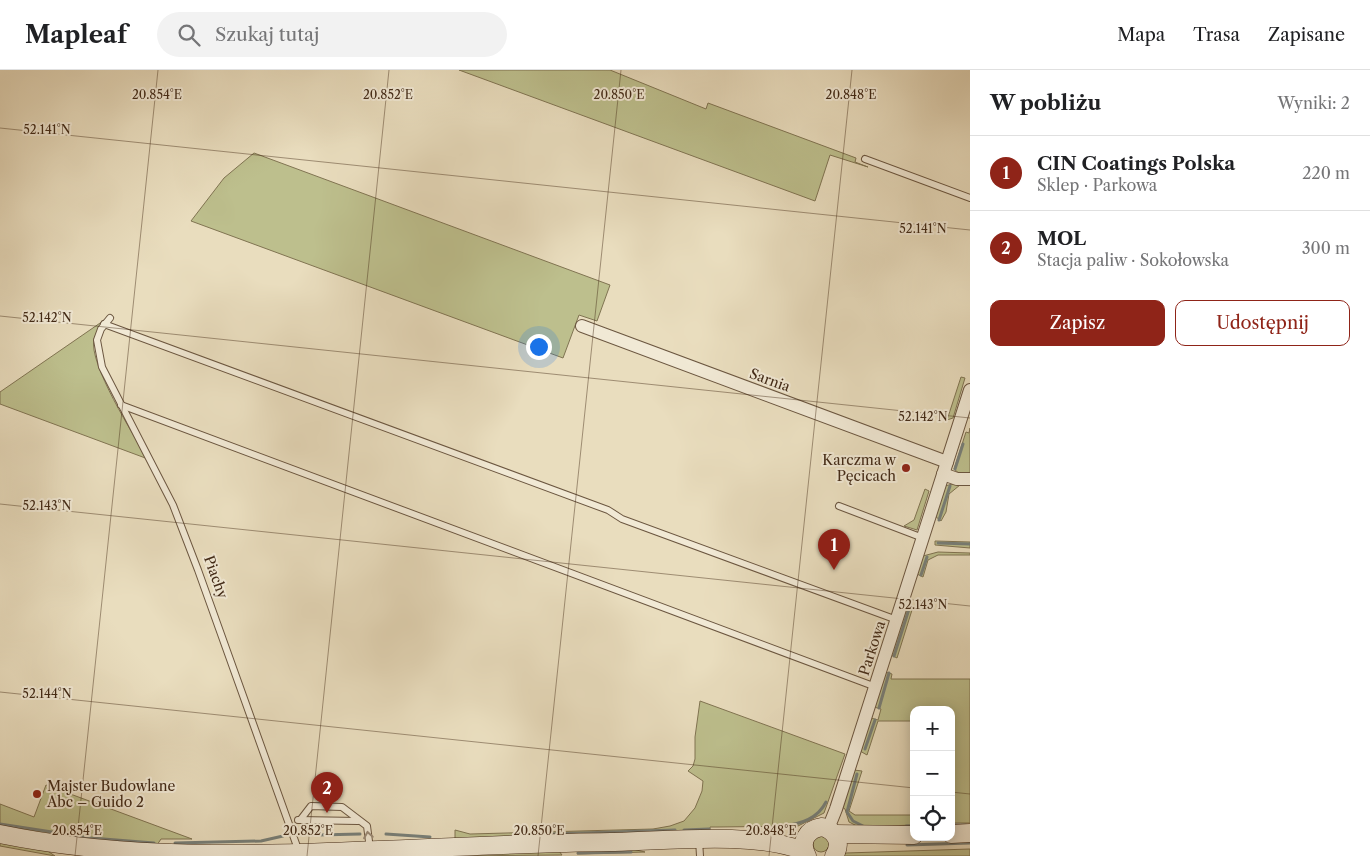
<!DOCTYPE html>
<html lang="pl">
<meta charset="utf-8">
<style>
body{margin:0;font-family:"Libre Caslon Text",serif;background:#f2f2f2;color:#202124}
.controls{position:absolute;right:15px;bottom:15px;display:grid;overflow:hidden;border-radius:10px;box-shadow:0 2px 12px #0003}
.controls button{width:45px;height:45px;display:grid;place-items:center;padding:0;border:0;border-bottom:1px solid #e0e0e0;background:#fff;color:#202124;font:25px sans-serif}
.you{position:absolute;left:538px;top:276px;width:18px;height:18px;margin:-12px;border:4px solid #fff;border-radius:50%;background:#1a73e8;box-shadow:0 0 0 8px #1a73e833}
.badge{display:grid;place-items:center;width:32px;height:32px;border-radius:50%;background:#8f2418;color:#fff;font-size:16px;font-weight:700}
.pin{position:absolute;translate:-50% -41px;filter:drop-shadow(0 1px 2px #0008)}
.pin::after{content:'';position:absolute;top:26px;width:18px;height:15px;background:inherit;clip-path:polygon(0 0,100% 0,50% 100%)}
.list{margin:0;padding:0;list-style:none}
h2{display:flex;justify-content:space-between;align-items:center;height:65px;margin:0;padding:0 20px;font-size:21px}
h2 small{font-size:16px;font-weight:400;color:#757577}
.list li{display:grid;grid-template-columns:32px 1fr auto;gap:15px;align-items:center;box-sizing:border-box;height:75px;padding:0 20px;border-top:1px solid #e0e0e0}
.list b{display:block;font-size:19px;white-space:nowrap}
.list p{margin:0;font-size:16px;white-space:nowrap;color:#757577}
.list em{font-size:16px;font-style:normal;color:#757577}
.actions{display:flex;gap:10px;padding:15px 20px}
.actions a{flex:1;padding:11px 0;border:1px solid #8f2418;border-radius:10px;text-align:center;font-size:18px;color:#8f2418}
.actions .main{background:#8f2418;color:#fff}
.icon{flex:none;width:28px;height:28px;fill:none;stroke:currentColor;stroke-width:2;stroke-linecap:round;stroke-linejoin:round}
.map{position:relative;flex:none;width:970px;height:786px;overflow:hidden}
header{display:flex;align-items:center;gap:30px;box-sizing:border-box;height:70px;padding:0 25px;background:#fff;border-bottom:1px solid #e0e0e0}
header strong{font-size:24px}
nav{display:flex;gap:28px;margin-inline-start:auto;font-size:18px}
.search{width:350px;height:45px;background:#f2f2f2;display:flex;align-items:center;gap:12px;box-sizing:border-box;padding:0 18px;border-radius:28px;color:#757577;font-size:19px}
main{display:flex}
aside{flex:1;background:#fff}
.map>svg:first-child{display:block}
</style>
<header>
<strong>Mapleaf</strong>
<div class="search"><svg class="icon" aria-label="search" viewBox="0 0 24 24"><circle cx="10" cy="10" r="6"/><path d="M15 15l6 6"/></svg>Szukaj tutaj</div>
<nav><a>Mapa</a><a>Trasa</a><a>Zapisane</a></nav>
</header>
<main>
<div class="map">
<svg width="970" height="786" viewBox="0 0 970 786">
<rect width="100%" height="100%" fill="#e9ddbe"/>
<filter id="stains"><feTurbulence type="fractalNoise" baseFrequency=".004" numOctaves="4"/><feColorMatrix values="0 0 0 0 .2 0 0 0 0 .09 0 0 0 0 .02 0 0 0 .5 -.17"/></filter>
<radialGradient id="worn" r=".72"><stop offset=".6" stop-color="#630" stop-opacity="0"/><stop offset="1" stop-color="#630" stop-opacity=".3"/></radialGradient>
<!-- green -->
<g fill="#bdbf8d" stroke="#807452">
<polygon points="459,0 610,0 706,39 708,33 856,88 855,92 868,97 830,85 815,131"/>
<polygon points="254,83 610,215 597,251 579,245 563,288 191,151 224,108"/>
<path d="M103 251C100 257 96 263 94 269 88 293 134 366 148 389L0 334V322Z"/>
<polygon points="961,307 965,308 953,348 947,350"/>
<polygon points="970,358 970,404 961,405 954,399 966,362 969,363"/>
<polygon points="960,412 960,415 949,424 946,442 941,451 935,446 945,416"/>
<polygon points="925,419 929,421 917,460 904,456 914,450"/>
<polygon points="935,471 970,472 970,478 935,475"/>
<polygon points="938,482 970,483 970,485 938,485 928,490 923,507 917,504 923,486"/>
<polygon points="908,539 912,540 897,588 891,585 905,540"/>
<polygon points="885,602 892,604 891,609 970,609 970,753 951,753 951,640 914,640 914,651 878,651 867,685 860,681 871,648 878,650 881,639 874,637"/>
<polygon points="700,631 845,684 824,743 798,756 718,757 710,757 710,762 455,770 455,760 470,764 653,759 670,756 684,751 695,738 702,721 703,711 688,701 693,696 695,689 695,667"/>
<polygon points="854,700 862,701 849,741 855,745 914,745 914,755 859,757 849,752 845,739 842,737"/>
<polygon points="46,715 192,769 161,769 157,775 142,776 0,758 0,734 34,747"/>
<circle cx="821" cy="774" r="8"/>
<polygon points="0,771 46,780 55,786 0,776"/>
<polygon points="628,778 645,782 577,784 579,781"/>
<polygon points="970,779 970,786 843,786 846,783"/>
<polygon points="559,781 562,785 444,786 454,785"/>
</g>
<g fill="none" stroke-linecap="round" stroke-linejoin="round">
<!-- stream -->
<g stroke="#78807a" stroke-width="3">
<polyline points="955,399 963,374"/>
<polyline points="939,450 950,416"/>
<polyline points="938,473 970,474"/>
<polyline points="921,505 927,487"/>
<polyline points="894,586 909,539"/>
<polyline points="879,638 889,603"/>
<polyline points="865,679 875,650"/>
<polyline points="857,704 847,742 853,751 863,756"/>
<polyline points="0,754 91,768 154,773"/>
<polyline points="951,755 966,755"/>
<path d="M780 756C799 755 817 750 826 732"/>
<polyline points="906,756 914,756"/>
<polyline points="684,760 709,759"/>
<polyline points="386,764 430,767"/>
<polyline points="551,764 675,760"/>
<polyline points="318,765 360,764"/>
<polyline points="175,773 261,771 283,766"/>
<polyline points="907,775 970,773"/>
<polyline points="578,783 631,782"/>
</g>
<defs>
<g id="lane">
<polyline points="865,89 970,128"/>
<polyline points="110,248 101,259 97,270 102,297 173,435 198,500 299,782"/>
<polyline points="104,254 608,440 622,449 897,550"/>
<polyline points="121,335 876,617"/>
<polyline points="839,436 923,468"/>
<polyline points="301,749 311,736 342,737 367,756 370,779"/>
<polyline points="298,750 358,751"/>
<polyline points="699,770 700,786"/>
</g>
<g id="street">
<polyline points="582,256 947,392"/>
<polyline points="943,404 957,409 970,409"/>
<polyline points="828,759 836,739 970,320"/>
</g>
<g id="secondary">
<path d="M0 764C107 786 219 786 327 782 422 779 517 773 611 772 668 771 753 761 804 781"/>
<polyline points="834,764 914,765"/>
<polyline points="951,764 970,763"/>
<path d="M807 786C799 772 807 759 822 757 837 761 842 774 834 786"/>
</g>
</defs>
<!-- lane casing -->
<use href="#lane" stroke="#6c5741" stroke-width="8"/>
<!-- street casing -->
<use href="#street" stroke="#6c5741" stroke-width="14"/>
<!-- secondary casing -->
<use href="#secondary" stroke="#422a17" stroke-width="19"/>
<!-- lane -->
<use href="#lane" stroke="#f1e9d5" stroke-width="6"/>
<!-- street -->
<use href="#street" stroke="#f1e9d5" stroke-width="12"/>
<!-- secondary -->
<use href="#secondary" stroke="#f1e9d5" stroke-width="18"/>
</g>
<!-- one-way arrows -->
<defs><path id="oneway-chevron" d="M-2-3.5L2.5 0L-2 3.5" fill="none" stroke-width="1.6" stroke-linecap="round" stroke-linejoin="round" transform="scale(1.25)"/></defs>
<use stroke="#9a8a76" href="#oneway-chevron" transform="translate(368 765) rotate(-99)"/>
<!-- ticks -->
<path fill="none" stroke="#422a17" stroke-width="1" stroke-opacity="0.45" d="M0 58 970 160M0 246 970 348M0 434 970 536M0 622 914 718M951 722 970 724M75 786 158 0M307 786 389 0M538 786 621 0M769 786 852 0"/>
<!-- markers -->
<g fill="#8f2418" stroke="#f1e9d5" stroke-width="2">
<circle cx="906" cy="398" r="5"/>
<circle cx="37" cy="724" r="5"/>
</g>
<g text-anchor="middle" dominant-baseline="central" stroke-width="4" stroke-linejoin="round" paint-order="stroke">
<!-- street labels -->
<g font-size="14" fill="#422a17" stroke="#f1e9d5">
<text transform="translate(770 310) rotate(20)">Sarnia</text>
<text transform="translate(216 507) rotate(70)">Piachy</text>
<text transform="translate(872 578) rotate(-72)">Parkowa</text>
</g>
<!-- poi labels -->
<g font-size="14" fill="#422a17" stroke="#f1e9d5" text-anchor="end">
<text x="896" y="390">Karczma w<tspan x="896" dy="16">Pęcicach</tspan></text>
<text x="47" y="716" text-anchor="start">Majster Budowlane<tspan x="47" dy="16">Abc – Guido 2</tspan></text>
</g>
</g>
<g font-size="12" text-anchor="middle" fill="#422a17" stroke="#f1e9d5" stroke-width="4" stroke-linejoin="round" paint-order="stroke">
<text x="157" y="29">20.854°E</text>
<text x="388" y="29">20.852°E</text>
<text x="619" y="29">20.850°E</text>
<text x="851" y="29">20.848°E</text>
<text x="47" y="64">52.141°N</text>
<text x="923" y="163">52.141°N</text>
<text x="47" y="252">52.142°N</text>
<text x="923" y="351">52.142°N</text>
<text x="47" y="440">52.143°N</text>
<text x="923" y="539">52.143°N</text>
<text x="47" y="628">52.144°N</text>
<text x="77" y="765">20.854°E</text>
<text x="308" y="765">20.852°E</text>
<text x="539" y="765">20.850°E</text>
<text x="771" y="765">20.848°E</text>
</g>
<rect width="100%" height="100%" filter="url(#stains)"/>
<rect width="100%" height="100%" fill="url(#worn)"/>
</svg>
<div class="controls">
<button>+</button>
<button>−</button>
<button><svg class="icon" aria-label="locate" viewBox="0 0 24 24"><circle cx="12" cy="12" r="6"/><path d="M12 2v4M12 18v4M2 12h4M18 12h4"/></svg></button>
</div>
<div class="you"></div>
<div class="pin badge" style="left:834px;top:500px">1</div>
<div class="pin badge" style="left:327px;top:743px">2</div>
</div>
<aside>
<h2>W pobliżu<small>Wyniki: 2</small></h2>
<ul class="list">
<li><span class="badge">1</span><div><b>CIN Coatings Polska</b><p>Sklep · Parkowa</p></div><em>220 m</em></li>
<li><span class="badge">2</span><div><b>MOL</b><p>Stacja paliw · Sokołowska</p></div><em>300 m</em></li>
</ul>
<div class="actions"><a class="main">Zapisz</a><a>Udostępnij</a></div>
</aside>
</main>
